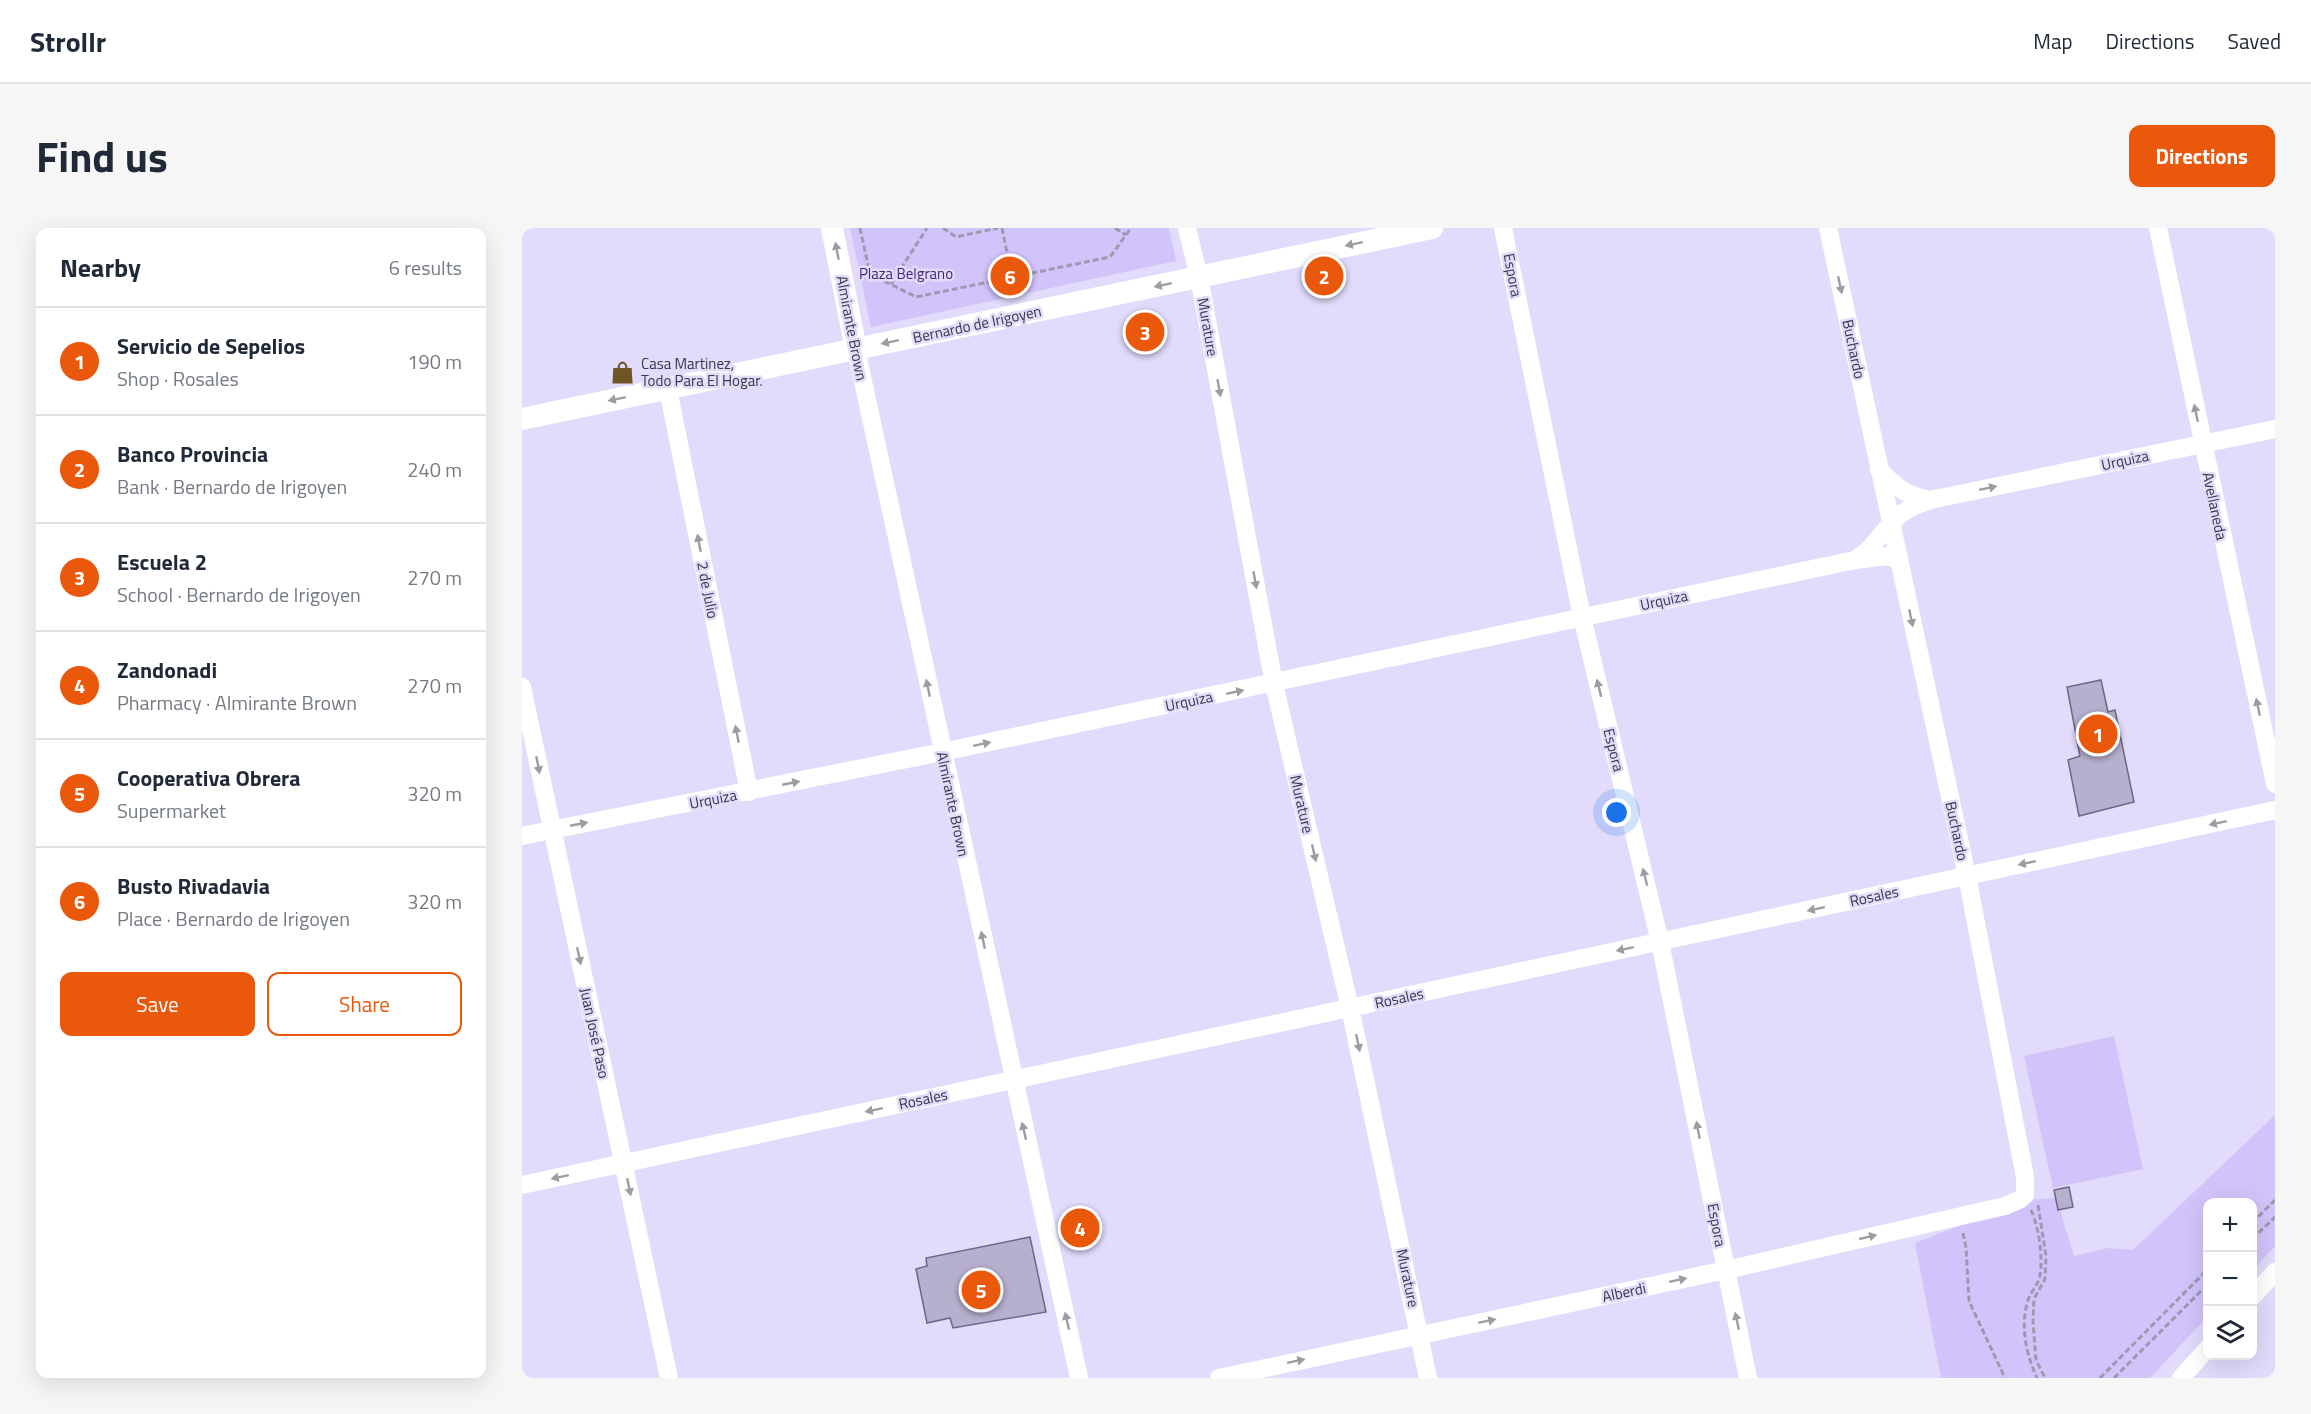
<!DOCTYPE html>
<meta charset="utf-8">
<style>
body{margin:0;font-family:"Titillium Web",sans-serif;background:#f6f6f7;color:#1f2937}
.controls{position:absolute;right:18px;bottom:18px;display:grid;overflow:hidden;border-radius:12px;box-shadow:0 6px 24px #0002}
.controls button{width:54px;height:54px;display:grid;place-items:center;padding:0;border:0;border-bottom:2px solid #e0e1e3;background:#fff;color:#1f2937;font:30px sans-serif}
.you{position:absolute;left:1095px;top:585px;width:21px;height:21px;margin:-15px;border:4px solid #fff;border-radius:50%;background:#1a73e8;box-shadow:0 0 0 9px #1a73e833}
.badge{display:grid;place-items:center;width:39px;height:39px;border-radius:50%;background:#ea580c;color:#fff;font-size:20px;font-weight:700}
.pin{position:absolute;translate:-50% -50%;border:3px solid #fff;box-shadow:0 2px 6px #0006}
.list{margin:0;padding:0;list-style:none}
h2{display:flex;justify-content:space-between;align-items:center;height:78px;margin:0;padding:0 24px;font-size:26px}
h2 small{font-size:20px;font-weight:400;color:#747a83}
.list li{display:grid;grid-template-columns:39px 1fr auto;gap:18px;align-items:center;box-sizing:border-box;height:108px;padding:0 24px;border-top:2px solid #e0e1e3}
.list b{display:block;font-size:22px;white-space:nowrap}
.list p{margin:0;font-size:20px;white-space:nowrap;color:#747a83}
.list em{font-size:20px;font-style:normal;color:#747a83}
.actions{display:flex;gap:12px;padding:18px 24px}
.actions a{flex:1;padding:14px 0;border:2px solid #ea580c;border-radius:12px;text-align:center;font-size:21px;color:#ea580c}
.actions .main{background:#ea580c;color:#fff}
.icon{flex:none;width:33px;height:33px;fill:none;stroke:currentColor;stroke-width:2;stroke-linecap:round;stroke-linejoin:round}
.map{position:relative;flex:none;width:1753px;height:1150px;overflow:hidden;border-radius:12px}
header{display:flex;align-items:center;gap:36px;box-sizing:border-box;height:84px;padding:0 30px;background:#fff;border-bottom:2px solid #e0e1e3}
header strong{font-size:28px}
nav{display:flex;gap:33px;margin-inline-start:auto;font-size:21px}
.intro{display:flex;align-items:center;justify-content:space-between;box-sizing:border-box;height:144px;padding:0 36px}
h1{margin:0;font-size:42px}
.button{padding:15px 27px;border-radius:12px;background:#ea580c;color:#fff;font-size:21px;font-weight:700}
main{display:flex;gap:36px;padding:0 36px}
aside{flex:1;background:#fff;border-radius:12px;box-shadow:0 6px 24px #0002}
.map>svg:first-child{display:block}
</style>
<header>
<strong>Strollr</strong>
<nav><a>Map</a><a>Directions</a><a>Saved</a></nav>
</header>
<div class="intro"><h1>Find us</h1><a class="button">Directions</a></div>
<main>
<aside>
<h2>Nearby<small>6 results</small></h2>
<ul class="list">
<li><span class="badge">1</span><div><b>Servicio de Sepelios</b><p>Shop · Rosales</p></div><em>190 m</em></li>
<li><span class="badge">2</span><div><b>Banco Provincia</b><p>Bank · Bernardo de Irigoyen</p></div><em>240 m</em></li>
<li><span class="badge">3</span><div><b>Escuela 2</b><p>School · Bernardo de Irigoyen</p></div><em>270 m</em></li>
<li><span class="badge">4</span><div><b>Zandonadi</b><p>Pharmacy · Almirante Brown</p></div><em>270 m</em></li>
<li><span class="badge">5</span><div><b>Cooperativa Obrera</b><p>Supermarket</p></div><em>320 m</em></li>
<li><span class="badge">6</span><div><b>Busto Rivadavia</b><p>Place · Bernardo de Irigoyen</p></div><em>320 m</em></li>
</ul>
<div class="actions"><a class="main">Save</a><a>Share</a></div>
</aside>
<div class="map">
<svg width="1753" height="1150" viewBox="0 0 1753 1150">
<rect width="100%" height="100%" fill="#e2dbfb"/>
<!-- green -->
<g fill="#d1c4fb">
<polygon points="328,0 647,0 654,33 349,99"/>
<polygon points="1592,808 1621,941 1531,960 1502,828"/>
<polygon points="1753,887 1753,1018 1731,1042 1730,974 1686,974 1685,1089 1628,1150 1419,1150 1393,1015 1505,972 1534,970 1552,1028 1586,1020 1611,1022"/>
</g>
<!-- building -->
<g fill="#b6afce" stroke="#6e6784" stroke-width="1.5">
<polygon points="1579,452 1586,484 1593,482 1612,574 1557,588 1546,532 1558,528 1545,459"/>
<polygon points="1547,959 1551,979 1536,982 1532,962"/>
<polygon points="508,1009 524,1084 431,1100 428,1090 405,1095 394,1041 405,1038 404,1030"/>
</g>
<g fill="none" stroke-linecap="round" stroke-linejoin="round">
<!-- path -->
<g stroke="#9d99b0" stroke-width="3" stroke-dasharray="6 3" stroke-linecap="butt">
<polyline points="338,0 348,46 394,69 588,29 609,0"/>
<polyline points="421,0 434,9 476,0"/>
<polyline points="480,0 490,49"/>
<polyline points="593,0 604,7"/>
<polyline points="369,56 405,0"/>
<polyline points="1516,977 1524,1028 1523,1051 1512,1071 1511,1094 1514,1132 1523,1150"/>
<path d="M1509 982C1517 1000 1521 1027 1518 1047 1517 1056 1509 1063 1506 1072 1498 1098 1504 1126 1515 1150"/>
<polyline points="1730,995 1753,972"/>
<polyline points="1441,1005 1444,1019 1447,1073 1483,1150"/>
<polyline points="1730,1011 1753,989"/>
<polyline points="1578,1150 1686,1041"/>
<polyline points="1592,1150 1686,1056"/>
</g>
<!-- minor -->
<g stroke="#fff" stroke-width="18">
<polyline points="665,0 677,49 752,456 828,780 906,1150"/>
<polyline points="981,0 1060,389 1138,714 1226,1150"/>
<polyline points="1636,0 1753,556"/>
<polyline points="334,121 557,1150"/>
<polyline points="146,161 227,564"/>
<path d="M1357 242C1377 261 1381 266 1408 272"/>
<path d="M1334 331C1355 319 1363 296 1382 284 1390 278 1400 275 1408 272L1753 201"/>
<polyline points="0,459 147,1150"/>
<polyline points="0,608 420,524 1333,332 1367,328 1377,333"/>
<polyline points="0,957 1753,582"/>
<polyline points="1730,1069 1753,1044"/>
<polyline points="697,1150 1204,1042 1483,978 1497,972 1503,967 1503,949 1445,648 1306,0"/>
<polyline points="1659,1150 1686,1120"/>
</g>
<!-- major -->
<g stroke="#fff" stroke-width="22">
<polyline points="310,0 334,121"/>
<polyline points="0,191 910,0"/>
</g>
</g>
<!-- one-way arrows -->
<defs><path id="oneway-solid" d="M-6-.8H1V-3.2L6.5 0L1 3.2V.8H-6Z" transform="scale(1.5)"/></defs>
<g fill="#9d9ca2">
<use href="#oneway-solid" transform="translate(832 16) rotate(168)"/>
<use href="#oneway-solid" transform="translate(315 23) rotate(-101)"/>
<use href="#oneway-solid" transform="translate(641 57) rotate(168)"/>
<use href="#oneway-solid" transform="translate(1318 57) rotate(78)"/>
<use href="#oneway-solid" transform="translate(368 114) rotate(168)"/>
<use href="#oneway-solid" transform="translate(697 160) rotate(80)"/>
<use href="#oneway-solid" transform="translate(95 171) rotate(168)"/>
<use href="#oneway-solid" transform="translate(1674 185) rotate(-102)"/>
<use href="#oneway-solid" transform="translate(1466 260) rotate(-12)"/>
<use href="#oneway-solid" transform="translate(177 315) rotate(-101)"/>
<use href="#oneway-solid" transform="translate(733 352) rotate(80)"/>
<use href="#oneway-solid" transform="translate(1389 390) rotate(78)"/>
<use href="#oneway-solid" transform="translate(406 460) rotate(-102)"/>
<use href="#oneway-solid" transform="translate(1077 460) rotate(-104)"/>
<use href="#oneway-solid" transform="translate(713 464) rotate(-12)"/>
<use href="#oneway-solid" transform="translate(1736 479) rotate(-102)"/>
<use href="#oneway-solid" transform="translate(215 506) rotate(-101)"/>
<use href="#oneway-solid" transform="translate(460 516) rotate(-12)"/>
<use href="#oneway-solid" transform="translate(16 537) rotate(79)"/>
<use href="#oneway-solid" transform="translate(269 555) rotate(-11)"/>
<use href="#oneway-solid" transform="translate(1696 595) rotate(168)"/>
<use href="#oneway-solid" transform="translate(57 596) rotate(-11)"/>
<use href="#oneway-solid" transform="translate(792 625) rotate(77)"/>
<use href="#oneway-solid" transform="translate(1505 635) rotate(168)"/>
<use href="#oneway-solid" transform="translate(1123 649) rotate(-104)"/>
<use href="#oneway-solid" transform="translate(1294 681) rotate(168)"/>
<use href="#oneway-solid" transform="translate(461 712) rotate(-102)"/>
<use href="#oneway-solid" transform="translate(1103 721) rotate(168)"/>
<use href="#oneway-solid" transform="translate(57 728) rotate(78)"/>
<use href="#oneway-solid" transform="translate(836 815) rotate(78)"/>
<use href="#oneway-solid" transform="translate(352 882) rotate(168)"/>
<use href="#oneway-solid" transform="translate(1176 902) rotate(-101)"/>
<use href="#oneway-solid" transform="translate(502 903) rotate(-103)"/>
<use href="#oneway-solid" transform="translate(38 949) rotate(168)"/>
<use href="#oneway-solid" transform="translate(107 959) rotate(78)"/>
<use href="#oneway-solid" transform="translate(1346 1009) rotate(-13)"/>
<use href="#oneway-solid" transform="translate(1156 1052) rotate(-12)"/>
<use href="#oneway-solid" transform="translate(545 1093) rotate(-103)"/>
<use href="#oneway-solid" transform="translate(965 1093) rotate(-12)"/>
<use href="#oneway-solid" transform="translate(1215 1093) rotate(-102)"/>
<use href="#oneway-solid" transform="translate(774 1133) rotate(-12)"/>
</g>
<!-- icons -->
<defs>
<symbol id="shop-bare" viewBox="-9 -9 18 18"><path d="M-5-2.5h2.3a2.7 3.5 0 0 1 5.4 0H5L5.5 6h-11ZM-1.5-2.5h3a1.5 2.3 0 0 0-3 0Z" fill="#6f5426" stroke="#e2dbfb" stroke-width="2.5" paint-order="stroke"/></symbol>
</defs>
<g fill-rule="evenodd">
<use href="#shop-bare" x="84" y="128" width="33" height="33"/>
</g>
<g text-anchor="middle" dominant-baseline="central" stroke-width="5" stroke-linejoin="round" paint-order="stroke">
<!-- park labels -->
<g font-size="15" fill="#45267b" stroke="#e2dbfb">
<text x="384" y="45">Plaza Belgrano</text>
</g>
<!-- street labels -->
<g font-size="15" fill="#3b3945" stroke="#e2dbfb">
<text transform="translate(991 47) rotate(79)">Espora</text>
<text transform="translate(455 96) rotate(-12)">Bernardo de Irigoyen</text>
<text transform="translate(686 99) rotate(80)">Murature</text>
<text transform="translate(330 100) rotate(79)">Almirante Brown</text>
<text transform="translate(1332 121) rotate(78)">Buchardo</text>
<text transform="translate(1603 232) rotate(-12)">Urquiza</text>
<text transform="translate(1693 278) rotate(78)">Avellaneda</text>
<text transform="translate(186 362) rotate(79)">2 de Julio</text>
<text transform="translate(1142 372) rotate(-12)">Urquiza</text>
<text transform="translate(667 473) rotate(-12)">Urquiza</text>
<text transform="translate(1092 522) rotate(76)">Espora</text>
<text transform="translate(191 571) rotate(-11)">Urquiza</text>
<text transform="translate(431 576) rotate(78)">Almirante Brown</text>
<text transform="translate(780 576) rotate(77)">Murature</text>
<text transform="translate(1435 603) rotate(78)">Buchardo</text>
<text transform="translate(1352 668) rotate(-12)">Rosales</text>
<text transform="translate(877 770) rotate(-12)">Rosales</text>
<text transform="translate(73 805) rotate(78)">Juan José Paso</text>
<text transform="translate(401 871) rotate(-12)">Rosales</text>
<text transform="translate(1195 997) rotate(79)">Espora</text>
<text transform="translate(886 1050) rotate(78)">Murature</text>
<text transform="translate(1102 1064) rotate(-12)">Alberdi</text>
</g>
<!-- poi labels -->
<g font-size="15" fill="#3b3945" stroke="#e2dbfb" text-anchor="start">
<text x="119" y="135">Casa Martinez,<tspan x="119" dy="17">Todo Para El Hogar.</tspan></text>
</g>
</g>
</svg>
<div class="controls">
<button>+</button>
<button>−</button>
<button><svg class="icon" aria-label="layers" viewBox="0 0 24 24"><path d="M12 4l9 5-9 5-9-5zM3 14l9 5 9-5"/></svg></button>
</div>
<div class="you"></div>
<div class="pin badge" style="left:1576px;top:506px">1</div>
<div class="pin badge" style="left:802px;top:48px">2</div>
<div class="pin badge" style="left:623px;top:104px">3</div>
<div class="pin badge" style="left:558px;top:1000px">4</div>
<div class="pin badge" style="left:459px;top:1062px">5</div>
<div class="pin badge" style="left:488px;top:48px">6</div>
</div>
</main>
